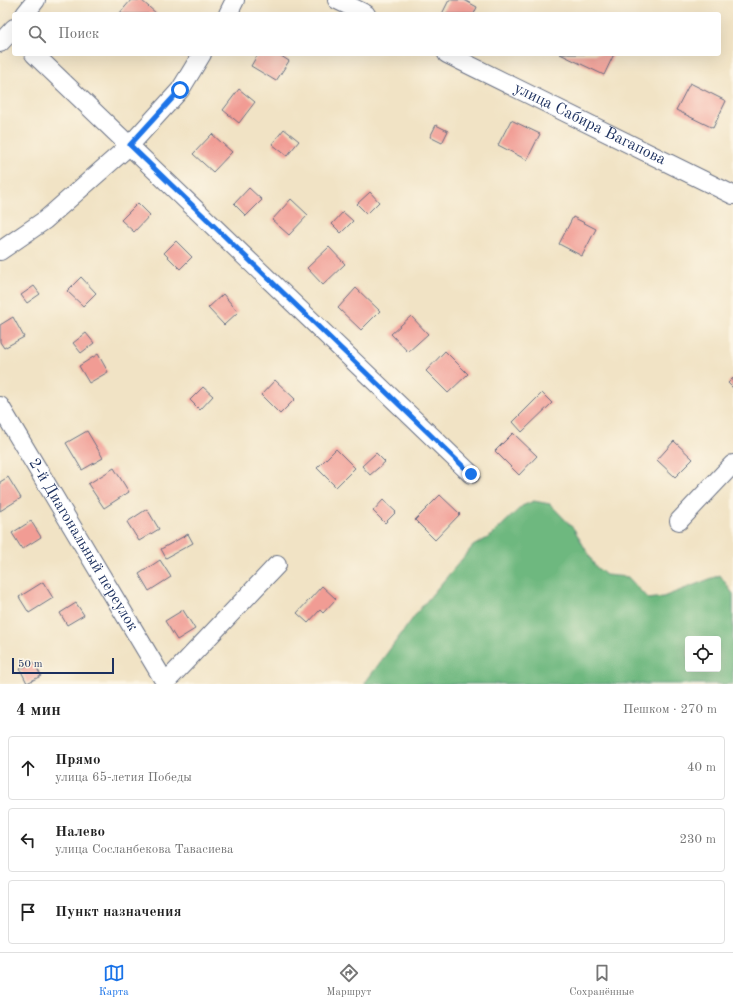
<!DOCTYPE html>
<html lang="ru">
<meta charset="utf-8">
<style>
body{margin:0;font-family:"Old Standard TT",serif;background:#f2f2f2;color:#222}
.controls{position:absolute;right:12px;bottom:12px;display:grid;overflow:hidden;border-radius:4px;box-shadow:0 4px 16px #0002}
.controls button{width:36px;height:36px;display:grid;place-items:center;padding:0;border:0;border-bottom:1px solid #e0e0e0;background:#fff;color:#222;font:20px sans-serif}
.scale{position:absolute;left:12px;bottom:10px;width:102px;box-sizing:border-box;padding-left:4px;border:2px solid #1b2f5e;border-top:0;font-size:11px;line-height:14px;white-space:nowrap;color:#1b2f5e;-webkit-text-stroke:3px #fcf5e5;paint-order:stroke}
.stop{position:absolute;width:12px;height:12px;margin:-9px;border:3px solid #1a73e8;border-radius:50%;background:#fff}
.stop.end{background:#1a73e8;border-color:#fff;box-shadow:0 1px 4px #0008}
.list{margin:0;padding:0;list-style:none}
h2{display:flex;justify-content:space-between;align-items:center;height:52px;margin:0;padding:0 16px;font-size:17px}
h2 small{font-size:13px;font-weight:400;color:#767676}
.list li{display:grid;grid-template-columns:26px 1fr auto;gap:12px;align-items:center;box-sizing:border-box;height:64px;margin:0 8px 8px;padding:0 8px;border:1px solid #e0e0e0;border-radius:4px}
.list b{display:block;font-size:15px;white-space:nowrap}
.list p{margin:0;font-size:13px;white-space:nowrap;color:#767676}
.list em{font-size:13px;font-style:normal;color:#767676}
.icon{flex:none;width:22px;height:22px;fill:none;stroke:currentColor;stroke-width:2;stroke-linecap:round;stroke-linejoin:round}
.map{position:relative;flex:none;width:733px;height:684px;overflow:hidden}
.search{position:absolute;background:#fff;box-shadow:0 4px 16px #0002;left:12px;right:12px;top:12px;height:44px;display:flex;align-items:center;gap:10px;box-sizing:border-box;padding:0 14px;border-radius:4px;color:#767676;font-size:15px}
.sheet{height:268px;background:#fff}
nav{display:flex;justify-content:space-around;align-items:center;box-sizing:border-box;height:56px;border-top:1px solid #e0e0e0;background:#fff;font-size:11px;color:#767676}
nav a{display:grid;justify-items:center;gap:2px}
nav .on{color:#1a73e8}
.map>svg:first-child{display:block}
</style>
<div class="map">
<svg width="733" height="684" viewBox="0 0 733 684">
<rect width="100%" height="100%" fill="#fcf5e5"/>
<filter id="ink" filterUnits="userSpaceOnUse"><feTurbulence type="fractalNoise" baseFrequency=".025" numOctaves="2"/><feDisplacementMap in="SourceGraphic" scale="8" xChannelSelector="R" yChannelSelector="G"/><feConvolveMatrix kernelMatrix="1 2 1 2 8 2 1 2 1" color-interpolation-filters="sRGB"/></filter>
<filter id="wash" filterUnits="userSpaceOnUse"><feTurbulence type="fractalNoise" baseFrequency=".012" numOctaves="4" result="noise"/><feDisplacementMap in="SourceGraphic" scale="16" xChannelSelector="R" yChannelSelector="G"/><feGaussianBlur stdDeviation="0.9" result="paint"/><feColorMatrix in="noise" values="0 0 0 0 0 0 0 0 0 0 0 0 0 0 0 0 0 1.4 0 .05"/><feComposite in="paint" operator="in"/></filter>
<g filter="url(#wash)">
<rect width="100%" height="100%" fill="#f1e3c5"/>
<!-- forest -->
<path fill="#6eb87f" stroke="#44746e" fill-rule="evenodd" d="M534 501 550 504 574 529 595 566 606 575 628 577 648 599 663 597 720 575 733 594V684H364L419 610 473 546 491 536 522 506ZM688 639H718V669H688Z"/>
<g id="blocks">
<!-- building -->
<g fill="#f19c94">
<polygon points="131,0 141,0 157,14 119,14"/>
<polygon points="449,0 464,0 477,7 474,14 442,14"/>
<polygon points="258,54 278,54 289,61 276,81 251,66"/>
<polygon points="560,54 614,54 604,75"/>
<polygon points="690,83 726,101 713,128 676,110"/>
<polygon points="239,89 255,102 239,123 223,110"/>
<polygon points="511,120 540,134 527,160 498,145"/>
<polygon points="436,125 448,131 442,143 430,137"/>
<polygon points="284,129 299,141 287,156 272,144"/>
<polygon points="212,134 232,152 213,172 193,154"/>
<polygon points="249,188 262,200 246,216 234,204"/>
<polygon points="370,192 379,202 367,214 357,204"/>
<polygon points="291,199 308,215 289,235 272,220"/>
<polygon points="138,203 150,215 134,232 121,220"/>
<polygon points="343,212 353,221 341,233 332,224"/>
<polygon points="573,217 596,229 582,256 559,244"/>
<polygon points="176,241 192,257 180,269 164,253"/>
<polygon points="329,247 345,264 323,285 307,268"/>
<polygon points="81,277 96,293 83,306 67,291"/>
<polygon points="34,286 40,294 27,303 21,295"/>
<polygon points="356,288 380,311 361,330 338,308"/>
<polygon points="223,294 238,312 224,325 208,308"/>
<polygon points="411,316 428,334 408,352 391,334"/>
<polygon points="13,317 24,337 4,348 0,342 0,325"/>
<polygon points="86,333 94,343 81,353 73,343"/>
<polygon points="445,351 468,374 448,393 426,371"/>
<polygon points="98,354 108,372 89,383 79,366"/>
<polygon points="733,378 733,388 728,383"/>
<polygon points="275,380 295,399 280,414 261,395"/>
<polygon points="203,387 213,396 200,410 190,400"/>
<polygon points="542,393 552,403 522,432 513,422"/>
<polygon points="87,431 103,458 82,470 66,443"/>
<polygon points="513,433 537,456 519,475 495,451"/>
<polygon points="674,441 693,459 675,477 657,460"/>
<polygon points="336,449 355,468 336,487 317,468"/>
<polygon points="376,453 385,462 370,475 362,466"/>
<polygon points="114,468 129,492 104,508 88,484"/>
<polygon points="8,477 21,498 0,511 0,482"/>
<polygon points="440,495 460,514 435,540 415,520"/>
<polygon points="383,500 396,512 385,523 373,511"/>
<polygon points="147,509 159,529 139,541 127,522"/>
<polygon points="31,521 41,537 22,549 12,533"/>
<polygon points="188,534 193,543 166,558 161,549"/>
<polygon points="160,560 171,577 149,591 139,574"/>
<polygon points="43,582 53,598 29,613 19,597"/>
<polygon points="322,586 336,599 323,613 320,610 308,623 297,613"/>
<polygon points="76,603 84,615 67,625 60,613"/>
<polygon points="183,610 195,629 177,640 165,621"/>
<polygon points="34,662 41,676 27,683 20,669"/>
</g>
</g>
</g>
<g filter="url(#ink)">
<use href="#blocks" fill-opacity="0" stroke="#666e82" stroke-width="1"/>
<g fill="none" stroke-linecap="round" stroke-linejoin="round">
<defs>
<g id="minor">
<polyline points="337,0 366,14"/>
<polyline points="25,14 36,0"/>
<polyline points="228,14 235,0"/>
<polyline points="0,43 14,28"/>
<polyline points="34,54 471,474"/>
<path id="s1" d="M447 54 733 195"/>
<polyline points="0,251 45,220 130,145 180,90 202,54"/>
<path id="s2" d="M0 406 166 684"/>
<polyline points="679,521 733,464"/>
<polyline points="165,683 277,565"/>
</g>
</defs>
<!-- minor casing -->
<use href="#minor" stroke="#666e82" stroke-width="20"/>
<!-- minor -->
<use href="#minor" stroke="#fff" stroke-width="18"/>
</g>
</g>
<g fill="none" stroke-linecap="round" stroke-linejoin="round" filter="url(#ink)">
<!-- route -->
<polyline stroke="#1a73e8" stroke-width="5" points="180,90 130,145 471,474"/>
</g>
<g text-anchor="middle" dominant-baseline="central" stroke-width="4" stroke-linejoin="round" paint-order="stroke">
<!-- street labels -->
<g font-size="16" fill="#1b2f5e" stroke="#fcf5e5">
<text stroke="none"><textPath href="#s1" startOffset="159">улица Сабира Вагапова</textPath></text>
<text stroke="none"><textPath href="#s2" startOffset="162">2-й Диагональный переулок</textPath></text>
</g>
</g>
</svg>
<div class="controls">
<button><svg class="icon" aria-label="locate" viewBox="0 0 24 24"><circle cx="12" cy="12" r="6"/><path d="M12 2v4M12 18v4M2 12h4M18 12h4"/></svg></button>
</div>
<div class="scale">50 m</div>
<div class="stop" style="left:180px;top:90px"></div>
<div class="stop end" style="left:471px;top:474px"></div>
<div class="search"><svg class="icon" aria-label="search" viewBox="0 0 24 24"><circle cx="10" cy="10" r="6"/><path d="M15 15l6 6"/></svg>Поиск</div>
</div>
<section class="sheet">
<h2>4 мин<small>Пешком · 270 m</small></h2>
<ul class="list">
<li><svg class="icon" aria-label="ahead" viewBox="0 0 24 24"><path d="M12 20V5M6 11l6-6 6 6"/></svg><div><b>Прямо</b><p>улица 65-летия Победы</p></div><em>40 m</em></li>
<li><svg class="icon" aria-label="left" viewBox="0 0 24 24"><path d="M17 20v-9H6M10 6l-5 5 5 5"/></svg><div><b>Налево</b><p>улица Сосланбекова Тавасиева</p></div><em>230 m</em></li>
<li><svg class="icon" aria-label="arrive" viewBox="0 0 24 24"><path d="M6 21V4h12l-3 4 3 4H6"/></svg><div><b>Пункт назначения</b></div></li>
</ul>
</section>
<nav>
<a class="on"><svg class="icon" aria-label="map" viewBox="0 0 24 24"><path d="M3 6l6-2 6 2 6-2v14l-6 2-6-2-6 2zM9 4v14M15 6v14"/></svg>Карта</a>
<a><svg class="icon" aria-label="directions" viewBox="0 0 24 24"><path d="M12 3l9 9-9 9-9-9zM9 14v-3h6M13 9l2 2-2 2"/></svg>Маршрут</a>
<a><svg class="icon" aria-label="saved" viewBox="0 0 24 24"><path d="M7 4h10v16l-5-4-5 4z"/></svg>Сохранённые</a>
</nav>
